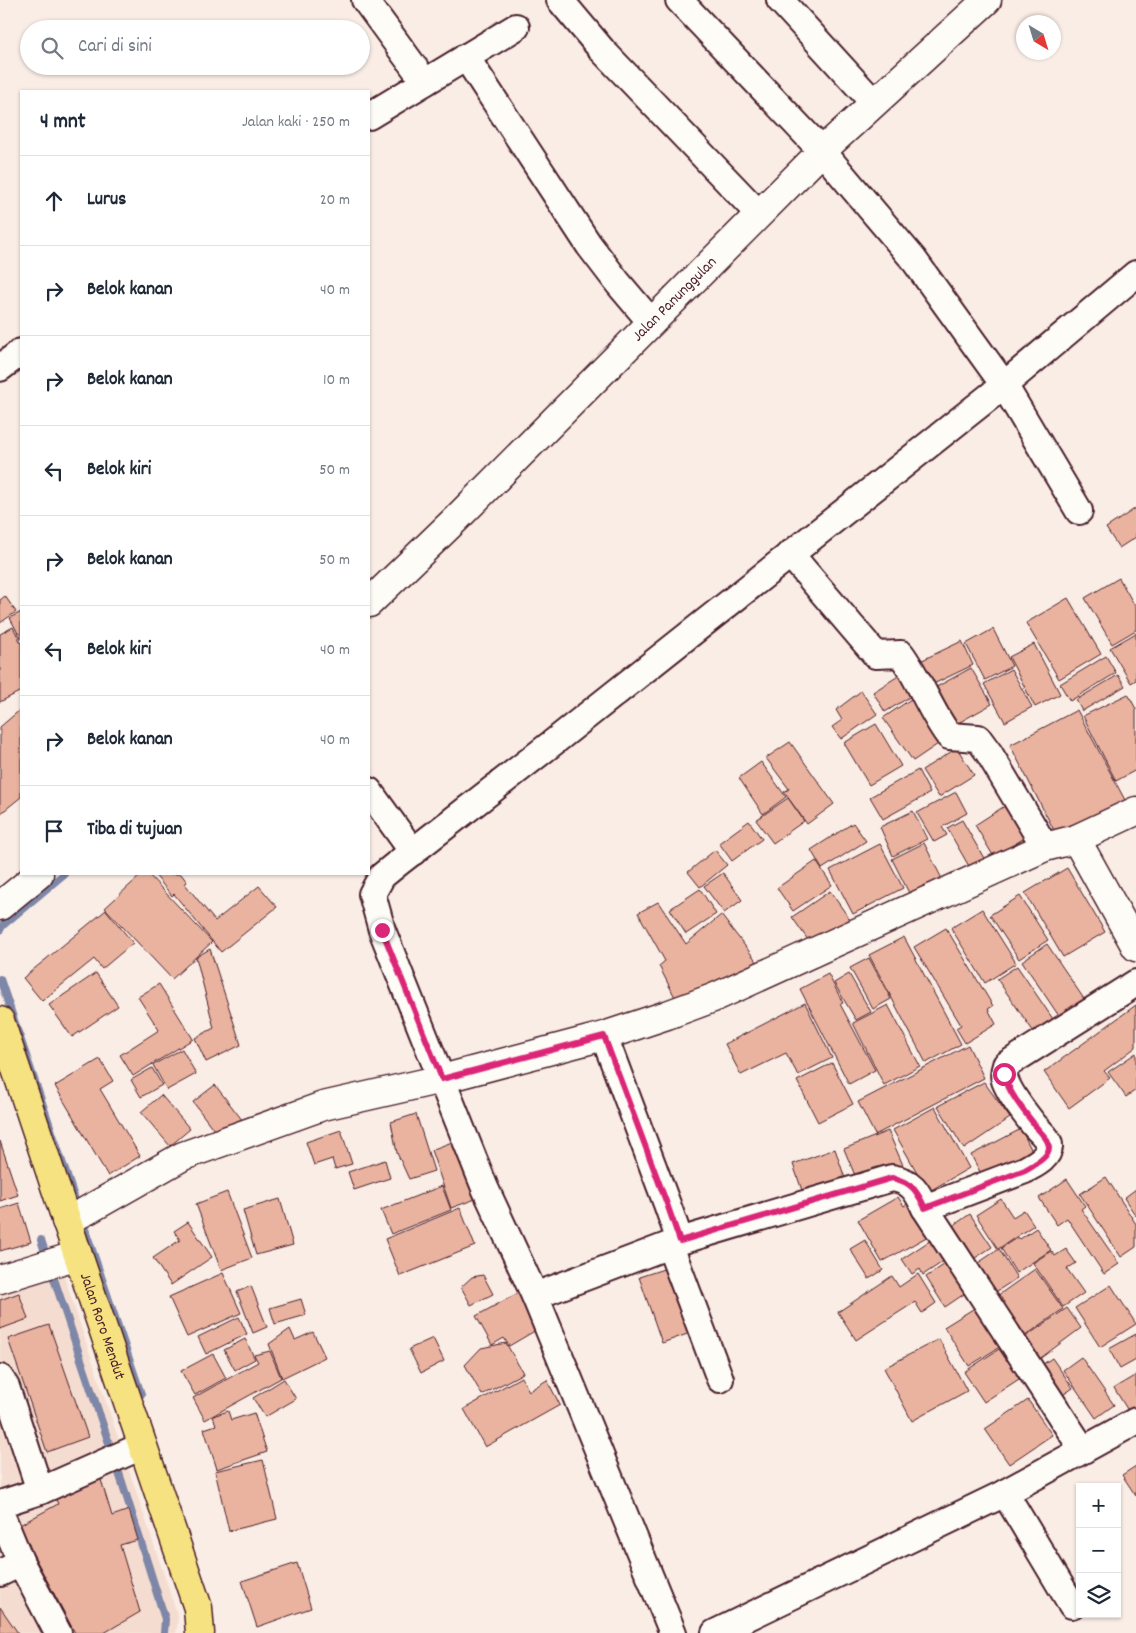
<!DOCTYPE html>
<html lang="id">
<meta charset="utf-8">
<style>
body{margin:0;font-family:Dekko,sans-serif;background:#f6f6f7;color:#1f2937}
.controls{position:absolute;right:15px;bottom:15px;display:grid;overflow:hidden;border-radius:0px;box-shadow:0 1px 4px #0004}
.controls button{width:45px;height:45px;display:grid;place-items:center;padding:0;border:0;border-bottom:1px solid #e0e1e3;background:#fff;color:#1f2937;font:25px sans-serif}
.compass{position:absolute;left:1016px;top:15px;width:45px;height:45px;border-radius:50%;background:#fff;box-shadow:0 1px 4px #0004;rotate:142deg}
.stop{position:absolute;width:15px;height:15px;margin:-11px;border:4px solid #db2777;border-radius:50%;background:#fff}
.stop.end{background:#db2777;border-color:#fff;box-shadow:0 1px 5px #0008}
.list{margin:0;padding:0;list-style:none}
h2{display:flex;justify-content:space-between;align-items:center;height:65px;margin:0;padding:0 20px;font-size:21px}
h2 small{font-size:16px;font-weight:400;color:#747a83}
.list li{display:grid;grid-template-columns:32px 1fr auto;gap:15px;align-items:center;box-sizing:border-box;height:90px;padding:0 20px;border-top:1px solid #e0e1e3}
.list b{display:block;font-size:19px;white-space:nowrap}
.list em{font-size:16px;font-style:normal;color:#747a83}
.icon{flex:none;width:28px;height:28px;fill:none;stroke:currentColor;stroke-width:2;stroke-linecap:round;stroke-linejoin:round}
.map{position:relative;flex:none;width:1136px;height:1633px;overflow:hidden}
.search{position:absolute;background:#fff;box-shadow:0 1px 4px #0004;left:20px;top:20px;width:350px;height:55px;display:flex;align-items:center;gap:12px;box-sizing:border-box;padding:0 18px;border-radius:28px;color:#747a83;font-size:19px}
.panel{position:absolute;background:#fff;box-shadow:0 1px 4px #0004;left:20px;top:90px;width:350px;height:785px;border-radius:0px}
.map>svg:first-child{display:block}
</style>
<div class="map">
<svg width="1136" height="1633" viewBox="0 0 1136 1633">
<rect width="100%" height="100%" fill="#f9ede5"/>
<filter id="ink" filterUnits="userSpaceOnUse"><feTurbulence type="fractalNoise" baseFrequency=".02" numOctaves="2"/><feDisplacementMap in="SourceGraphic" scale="10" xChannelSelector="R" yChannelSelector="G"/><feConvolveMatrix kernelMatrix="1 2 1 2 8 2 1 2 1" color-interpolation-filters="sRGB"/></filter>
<g filter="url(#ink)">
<!-- built -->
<polygon fill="#f4dcd0" points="59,1261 178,1617 176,1633 0,1633 0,1279"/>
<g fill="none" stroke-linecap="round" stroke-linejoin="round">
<!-- stream -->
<g stroke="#7e87a8" stroke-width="8">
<polyline points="0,930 2,926 64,874"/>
<polyline points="0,979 141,1394"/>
<polyline points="41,1240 122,1482 165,1619 164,1633"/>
</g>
</g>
<!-- building -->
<g fill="#eab39f" stroke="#4a1f2b">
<polygon points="1136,508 1136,537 1119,548 1106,528"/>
<polygon points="1119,578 1136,608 1136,630 1112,644 1085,598"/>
<polygon points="5,596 16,612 0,623 0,600"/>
<polygon points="1068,598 1101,654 1059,679 1026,623"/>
<polygon points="21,612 21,639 10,618"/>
<polygon points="13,627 21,643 21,691 0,702 0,634"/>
<polygon points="993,629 1012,666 985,680 966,644"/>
<polygon points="1136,633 1136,680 1131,683 1110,648"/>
<polygon points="962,641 973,665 925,688 914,664"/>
<polygon points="1034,644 1060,694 1035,707 1009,657"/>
<polygon points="1106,656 1116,673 1070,701 1060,684"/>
<polygon points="971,668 992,704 951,727 931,690"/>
<polygon points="1011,669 1032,707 1005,722 984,684"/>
<polygon points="908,670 921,690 885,712 873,692"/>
<polygon points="1118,675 1125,686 1082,711 1076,700"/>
<polygon points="861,691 877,714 841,739 832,727 842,720 836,710"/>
<polygon points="1128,694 1136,709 1136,770 1116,781 1083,716"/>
<polygon points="914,697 944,740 913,761 883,718"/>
<polygon points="21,709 21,797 0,814 0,727"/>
<polygon points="1077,710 1126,802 1058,838 1010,745"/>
<polygon points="876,724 901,766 869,785 844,743"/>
<polygon points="790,742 834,804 807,824 784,792 789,789 766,758"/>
<polygon points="957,748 974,775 939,797 922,770"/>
<polygon points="761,762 786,797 763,814 739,778"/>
<polygon points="918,770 930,793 883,819 870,797"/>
<polygon points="956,792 967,813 942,827 947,835 934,842 917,813"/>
<polygon points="788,798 804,821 773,843 756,820"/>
<polygon points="1011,802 1031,834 994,857 975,825"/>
<polygon points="913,811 927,839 893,856 880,827"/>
<polygon points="962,820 989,867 974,875 947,828"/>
<polygon points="749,821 762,839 732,861 719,843"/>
<polygon points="853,823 866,841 822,869 811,850"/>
<polygon points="924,843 946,887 914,903 892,859"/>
<polygon points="880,844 903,888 853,914 830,870"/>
<polygon points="715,850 727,865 700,887 688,872"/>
<polygon points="816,861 832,885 793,911 777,888"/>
<polygon points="1067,868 1105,932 1063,957 1025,893"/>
<polygon points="723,873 742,900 724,913 704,886"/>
<polygon points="142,874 148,874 212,942 172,979 105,908"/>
<polygon points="154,874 181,874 187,882 185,884 215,921 259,886 277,907 221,952 174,894 172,896"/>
<polygon points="700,889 716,914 686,934 670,909"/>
<polygon points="830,891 853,924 815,950 792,917"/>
<polygon points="1020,896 1048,940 1019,959 990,915"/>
<polygon points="658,902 686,944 721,915 765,972 680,1007 659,966 665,961 638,913"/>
<polygon points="982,909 1016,963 985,983 951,928"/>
<polygon points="106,910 133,943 102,969 94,959 42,1001 23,978"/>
<polygon points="946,928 993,1006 988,1009 996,1024 965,1043 956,1028 961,1025 914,947"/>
<polygon points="904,937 961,1044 926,1063 869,955"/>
<polygon points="1047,944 1086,1002 1061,1019 1022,961"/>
<polygon points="210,949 241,1045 206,1062 195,1038 214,1028 196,957"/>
<polygon points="869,958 891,999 873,1009 850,968"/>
<polygon points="1017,966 1057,1025 1038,1038 997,979"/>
<polygon points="96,973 118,1006 72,1037 49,1005"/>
<polygon points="828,974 843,1003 840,1004 875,1070 849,1084 800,989"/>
<polygon points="849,974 871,1012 856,1020 834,983"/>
<polygon points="159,984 193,1039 133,1076 120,1055 159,1030 138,997"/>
<polygon points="805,1003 832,1058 798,1075 786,1053 741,1075 725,1044"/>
<polygon points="888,1005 920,1066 884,1085 853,1023"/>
<polygon points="1136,1005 1136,1047 1104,1071 1110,1078 1069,1108 1044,1072"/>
<polygon points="968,1045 984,1078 875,1135 858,1102"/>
<polygon points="182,1049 196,1074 167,1090 153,1065"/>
<polygon points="1136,1053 1136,1090 1126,1097 1108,1072"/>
<polygon points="100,1059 113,1081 100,1089 140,1156 108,1176 55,1086"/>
<polygon points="832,1063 853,1104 818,1122 797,1081"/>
<polygon points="152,1068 162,1085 141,1097 131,1080"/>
<polygon points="984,1082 1010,1118 964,1149 938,1106"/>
<polygon points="215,1085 243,1121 220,1138 193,1102"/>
<polygon points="161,1095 190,1129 170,1146 141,1112"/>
<polygon points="935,1107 969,1168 928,1192 893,1130"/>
<polygon points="416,1114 434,1171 409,1179 397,1153 391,1122"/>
<polygon points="1021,1129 1034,1155 985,1181 971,1155"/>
<polygon points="341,1130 352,1164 335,1169 332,1159 314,1165 306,1142"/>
<polygon points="888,1131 906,1172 859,1185 844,1149"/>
<polygon points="460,1139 481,1197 451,1208 431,1150"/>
<polygon points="0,1141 18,1195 0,1201"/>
<polygon points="835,1149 848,1187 806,1202 793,1164"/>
<polygon points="385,1160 390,1178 354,1190 348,1172"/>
<polygon points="1106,1177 1136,1224 1136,1247 1121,1257 1080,1194"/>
<polygon points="1067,1179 1085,1206 1081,1209 1119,1264 1104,1274 1067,1218 1057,1225 1039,1198"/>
<polygon points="442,1186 451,1210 391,1234 381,1210"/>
<polygon points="1136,1189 1136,1216 1124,1198"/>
<polygon points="227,1192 252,1258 221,1270 196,1204"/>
<polygon points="898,1197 904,1206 917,1198 937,1231 882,1262 858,1220"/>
<polygon points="280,1199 293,1245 256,1255 243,1210"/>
<polygon points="1001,1199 1013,1217 1024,1210 1034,1225 998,1249 976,1215"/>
<polygon points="19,1203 31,1242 0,1251 0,1209"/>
<polygon points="460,1208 475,1246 400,1276 385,1239"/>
<polygon points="970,1214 992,1247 969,1262 947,1230"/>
<polygon points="188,1222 212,1257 171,1285 153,1258 180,1240 174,1231"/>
<polygon points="1036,1228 1051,1250 1016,1273 1001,1248 1018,1237 1020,1239"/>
<polygon points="934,1238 947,1259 923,1275 920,1269 912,1274 902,1259"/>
<polygon points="865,1240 883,1270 869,1279 850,1249"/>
<polygon points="999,1249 1017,1278 988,1297 969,1269"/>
<polygon points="1066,1249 1076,1263 1067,1269 1084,1293 1063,1307 1033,1263 1051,1251 1055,1256"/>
<polygon points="954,1258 973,1288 945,1307 926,1277"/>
<polygon points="670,1267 693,1332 662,1343 639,1277"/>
<polygon points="1035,1269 1063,1309 1018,1341 990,1301"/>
<polygon points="223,1273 241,1313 187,1337 169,1297"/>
<polygon points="918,1274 936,1303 922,1313 915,1302 856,1340 838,1312 892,1276 899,1287"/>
<polygon points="483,1275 493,1294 471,1305 461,1287 472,1277"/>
<polygon points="1111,1285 1136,1324 1100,1347 1075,1308"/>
<polygon points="251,1286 267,1327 253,1333 237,1292"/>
<polygon points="19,1293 28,1319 0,1329 0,1300"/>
<polygon points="518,1293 538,1329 509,1346 504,1338 492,1345 476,1316"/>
<polygon points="301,1299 306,1315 275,1324 270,1308"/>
<polygon points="981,1304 1006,1343 969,1366 944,1327"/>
<polygon points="1067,1308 1081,1328 1034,1363 1018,1342"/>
<polygon points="239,1317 247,1334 206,1354 198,1337"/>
<polygon points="49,1325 88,1437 47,1452 8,1339"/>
<polygon points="290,1329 295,1340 313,1332 325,1357 282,1378 269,1344"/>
<polygon points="1136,1334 1136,1360 1120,1369 1109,1349"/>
<polygon points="433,1338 444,1361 421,1373 409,1349"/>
<polygon points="245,1339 255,1359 235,1370 224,1350"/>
<polygon points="939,1339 967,1391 912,1421 884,1368"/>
<polygon points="506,1343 523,1373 482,1395 465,1365 481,1348"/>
<polygon points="999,1349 1007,1361 1013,1357 1022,1371 1016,1374 1019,1379 984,1402 964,1372"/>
<polygon points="270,1351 281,1378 205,1420 193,1398 258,1362 254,1355"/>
<polygon points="213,1354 226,1378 195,1395 181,1371"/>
<polygon points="1081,1357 1114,1405 1096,1418 1063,1370"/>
<polygon points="1052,1358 1073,1388 1060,1397 1039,1367"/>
<polygon points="1136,1375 1136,1414 1132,1417 1114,1388"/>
<polygon points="521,1377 529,1391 547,1380 560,1405 485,1447 464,1409"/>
<polygon points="284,1379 296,1399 265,1417 253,1398"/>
<polygon points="1028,1400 1052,1435 1009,1464 985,1429"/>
<polygon points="228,1411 231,1420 254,1413 267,1452 217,1469 204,1429 216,1425 213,1416"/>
<polygon points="263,1460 277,1519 229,1531 215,1471"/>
<polygon points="1136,1466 1136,1496 1122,1475"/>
<polygon points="98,1470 112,1516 129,1510 138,1540 120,1545 140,1612 104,1633 75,1633 18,1526 58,1504 53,1494"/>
<polygon points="297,1563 311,1608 257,1627 242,1581"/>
<polygon points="0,1607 18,1633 0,1633"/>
</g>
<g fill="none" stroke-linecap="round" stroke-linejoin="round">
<defs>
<g id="street">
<polyline points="365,0 425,82"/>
<polyline points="560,0 602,50 759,214"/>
<polyline points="679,0 822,151 914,260 1004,385 1079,511"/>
<polyline points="780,0 874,103"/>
<polyline points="466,57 589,245 618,283 651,322"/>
<polyline points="369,116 516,27"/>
<polyline points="0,368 21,352"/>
<path d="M790 554 876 655 901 654C920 680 930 711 949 736L978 738 989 753 1045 847"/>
<polyline points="369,791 413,852"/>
<path d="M925 1208 1025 1170C1033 1165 1048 1159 1049 1147 1050 1139 1039 1131 1034 1125 1026 1115 1011 1095 1006 1083 1003 1077 1004 1071 1006 1065L1136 983"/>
<path d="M680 1241 892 1178C912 1181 917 1191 925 1208L1083 1450"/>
<polyline points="670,1246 720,1379"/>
<polyline points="535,1296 680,1241 667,1204 604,1036"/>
<polyline points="0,1378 6,1387 40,1491"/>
<polyline points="1005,1493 1072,1605"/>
<polyline points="0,1504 40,1491 142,1446"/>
<polyline points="0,1512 21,1563 58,1633"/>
<polyline points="0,1573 21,1563"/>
<polyline points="673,1633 535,1296 485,1188 382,930 372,894 382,876 398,863 555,741 1004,385 1136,274"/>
<polyline points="715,1633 1001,1495 1136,1421"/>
</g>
<g id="secondary">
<path id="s1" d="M369 603 456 519 822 151 987 0"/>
<polyline points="1076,839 1136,947"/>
<polyline points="0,906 39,874"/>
<polyline points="66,1221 86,1211 183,1156 323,1106 442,1079 604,1036 667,1015 713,998 1045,847 1076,839 1136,811"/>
<polyline points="0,1279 78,1255"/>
</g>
<g id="primary">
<path id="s2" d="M0 1021 78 1255 198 1608 200 1633"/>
</g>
</defs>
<!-- street casing -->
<use href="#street" stroke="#4a1f2b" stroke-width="30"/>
<!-- secondary casing -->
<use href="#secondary" stroke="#4a1f2b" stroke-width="31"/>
<!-- primary casing -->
<use href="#primary" stroke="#4a1f2b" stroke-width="31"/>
<!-- street -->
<use href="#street" stroke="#fdfcf7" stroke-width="26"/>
<!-- secondary -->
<use href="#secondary" stroke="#fdfcf7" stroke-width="28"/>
<!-- primary -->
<use href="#primary" stroke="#f6e281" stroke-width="28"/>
</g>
</g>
<g fill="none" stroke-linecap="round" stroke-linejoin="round" filter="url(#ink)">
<!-- route -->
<path stroke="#db2777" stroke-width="6" d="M382 930 442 1079 604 1036 667 1204 680 1241 892 1178C912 1182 917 1191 925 1208L1025 1170C1033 1165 1049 1158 1049 1147 1049 1138 1038 1131 1034 1124 1023 1110 1008 1092 1004 1074"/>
</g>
<g text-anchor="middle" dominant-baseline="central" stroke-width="4.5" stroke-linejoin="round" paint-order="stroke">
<!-- street labels -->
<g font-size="16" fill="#4a1f2b" stroke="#fdfcf7">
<text stroke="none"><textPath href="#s1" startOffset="431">Jalan Panunggulan</textPath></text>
<text stroke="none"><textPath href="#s2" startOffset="322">Jalan Roro Mendut</textPath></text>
</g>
</g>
</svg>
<div class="controls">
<button>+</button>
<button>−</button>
<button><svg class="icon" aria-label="layers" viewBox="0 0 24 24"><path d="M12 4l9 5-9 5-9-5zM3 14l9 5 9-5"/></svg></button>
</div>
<svg class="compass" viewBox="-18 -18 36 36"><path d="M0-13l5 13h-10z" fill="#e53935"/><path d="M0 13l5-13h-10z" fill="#747a83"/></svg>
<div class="stop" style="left:1004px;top:1074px"></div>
<div class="stop end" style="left:382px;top:930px"></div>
<div class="search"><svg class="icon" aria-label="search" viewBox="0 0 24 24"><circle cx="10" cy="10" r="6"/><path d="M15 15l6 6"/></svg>Cari di sini</div>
<section class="panel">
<h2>4 mnt<small>Jalan kaki · 250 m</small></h2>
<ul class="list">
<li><svg class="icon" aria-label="ahead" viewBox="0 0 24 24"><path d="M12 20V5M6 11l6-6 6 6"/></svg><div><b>Lurus</b></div><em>20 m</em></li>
<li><svg class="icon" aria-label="right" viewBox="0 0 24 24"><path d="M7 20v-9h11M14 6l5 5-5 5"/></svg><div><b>Belok kanan</b></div><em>40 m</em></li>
<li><svg class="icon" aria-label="right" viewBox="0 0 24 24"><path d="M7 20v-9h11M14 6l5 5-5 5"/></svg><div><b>Belok kanan</b></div><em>10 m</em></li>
<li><svg class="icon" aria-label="left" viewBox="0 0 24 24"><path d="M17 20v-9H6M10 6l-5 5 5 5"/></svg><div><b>Belok kiri</b></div><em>50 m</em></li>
<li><svg class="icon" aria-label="right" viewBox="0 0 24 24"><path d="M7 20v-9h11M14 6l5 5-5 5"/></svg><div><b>Belok kanan</b></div><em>50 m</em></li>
<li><svg class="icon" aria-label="left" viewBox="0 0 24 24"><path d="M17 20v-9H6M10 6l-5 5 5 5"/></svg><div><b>Belok kiri</b></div><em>40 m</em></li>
<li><svg class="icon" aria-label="right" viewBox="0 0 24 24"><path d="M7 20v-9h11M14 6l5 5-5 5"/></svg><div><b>Belok kanan</b></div><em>40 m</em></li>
<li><svg class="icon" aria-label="arrive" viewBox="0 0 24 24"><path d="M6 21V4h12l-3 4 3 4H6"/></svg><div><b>Tiba di tujuan</b></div></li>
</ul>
</section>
</div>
